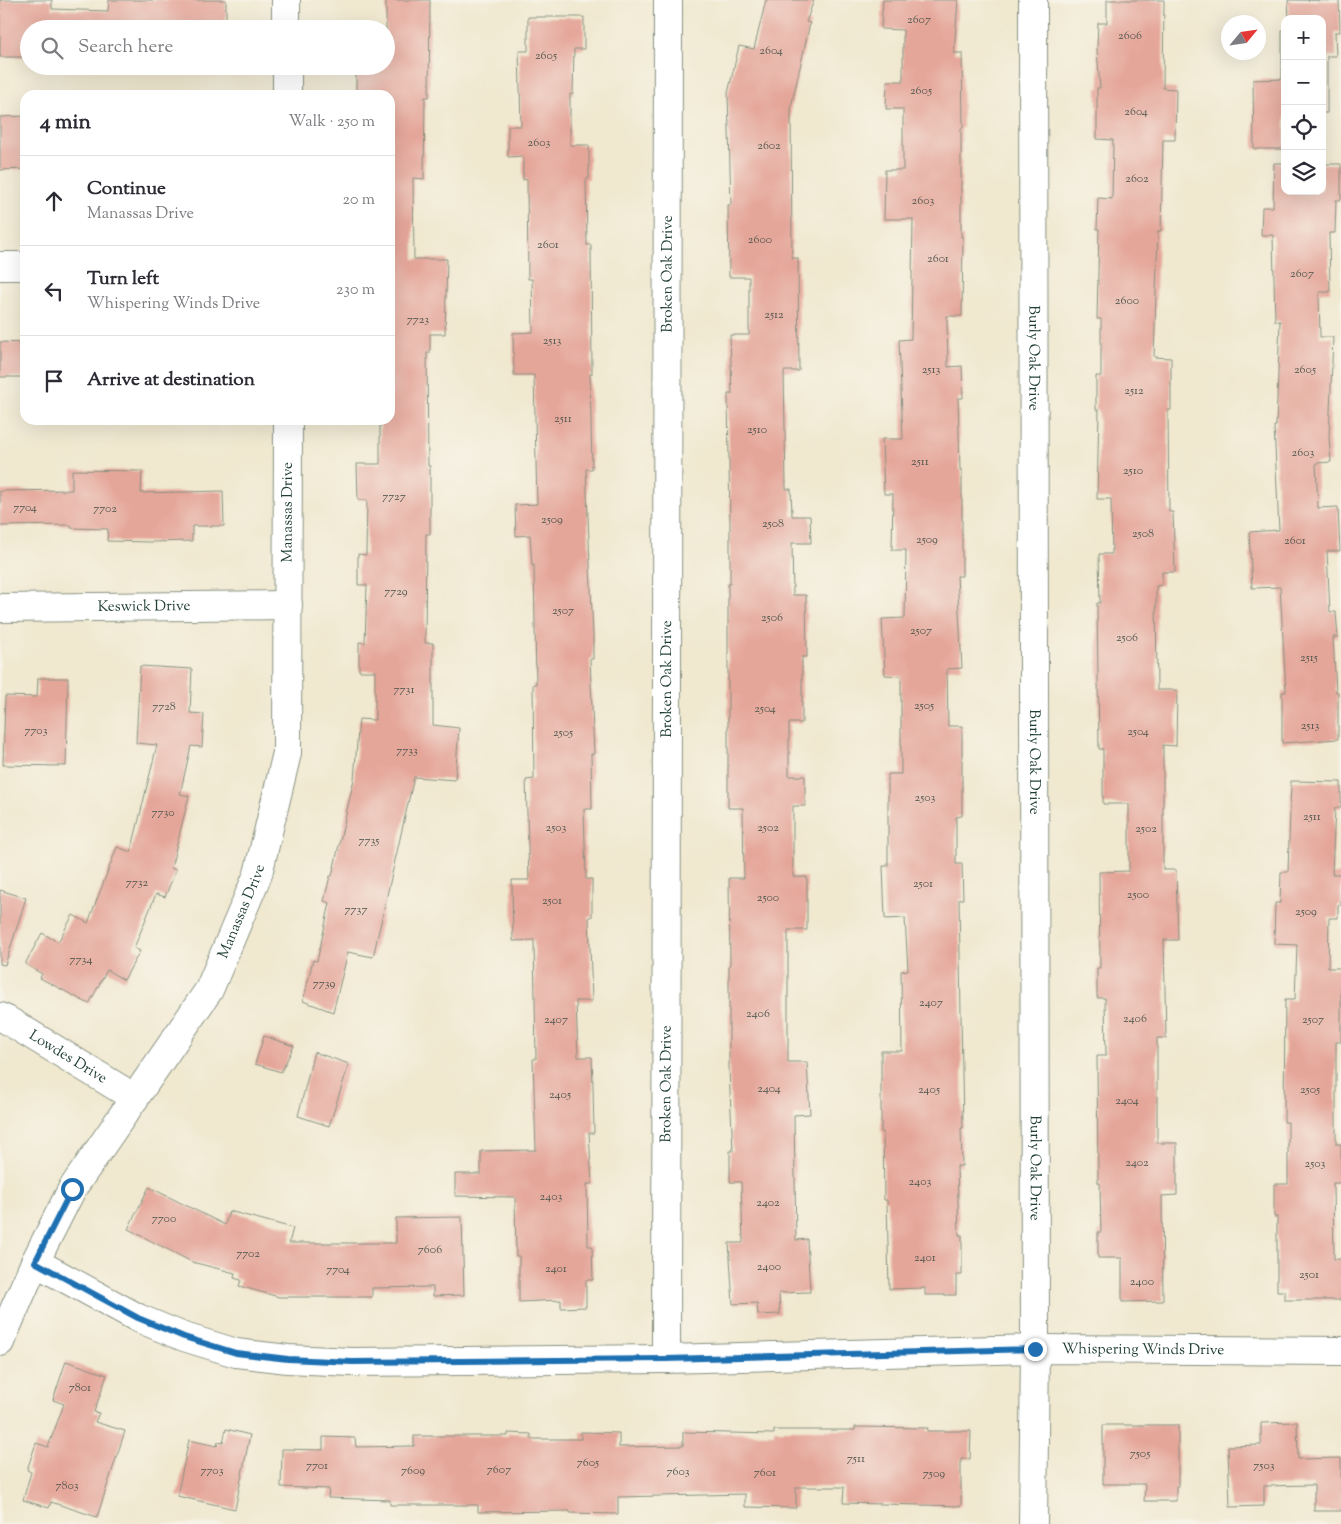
<!DOCTYPE html>
<meta charset="utf-8">
<style>
body{margin:0;font-family:"Sorts Mill Goudy",serif;background:#f7f7f7;color:#2b2b33}
.controls{position:absolute;right:15px;top:15px;display:grid;overflow:hidden;border-radius:10px;box-shadow:0 5px 20px #0002}
.controls button{width:45px;height:45px;display:grid;place-items:center;padding:0;border:0;border-bottom:1px solid #e1e1e2;background:#fff;color:#2b2b33;font:25px sans-serif}
.compass{position:absolute;left:1221px;top:15px;width:45px;height:45px;border-radius:50%;background:#fff;box-shadow:0 5px 20px #0002;rotate:61deg}
.stop{position:absolute;width:15px;height:15px;margin:-11px;border:4px solid #1f6fb2;border-radius:50%;background:#fff}
.stop.end{background:#1f6fb2;border-color:#fff;box-shadow:0 1px 5px #0008}
.list{margin:0;padding:0;list-style:none}
h2{display:flex;justify-content:space-between;align-items:center;height:65px;margin:0;padding:0 20px;font-size:21px}
h2 small{font-size:16px;font-weight:400;color:#7c7c81}
.list li{display:grid;grid-template-columns:32px 1fr auto;gap:15px;align-items:center;box-sizing:border-box;height:90px;padding:0 20px;border-top:1px solid #e1e1e2}
.list b{display:block;font-size:19px;white-space:nowrap}
.list p{margin:0;font-size:16px;white-space:nowrap;color:#7c7c81}
.list em{font-size:16px;font-style:normal;color:#7c7c81}
.icon{flex:none;width:28px;height:28px;fill:none;stroke:currentColor;stroke-width:2;stroke-linecap:round;stroke-linejoin:round}
.map{position:relative;flex:none;width:1341px;height:1524px;overflow:hidden}
.search{position:absolute;background:#fff;box-shadow:0 5px 20px #0002;left:20px;top:20px;width:375px;height:55px;display:flex;align-items:center;gap:12px;box-sizing:border-box;padding:0 18px;border-radius:28px;color:#7c7c81;font-size:19px}
.panel{position:absolute;background:#fff;box-shadow:0 5px 20px #0002;left:20px;top:90px;width:375px;height:335px;border-radius:15px}
.map>svg:first-child{display:block}
</style>
<div class="map">
<svg width="1341" height="1524" viewBox="0 0 1341 1524">
<rect width="100%" height="100%" fill="#f7f3e8"/>
<filter id="ink" filterUnits="userSpaceOnUse"><feTurbulence type="fractalNoise" baseFrequency=".02" numOctaves="2"/><feDisplacementMap in="SourceGraphic" scale="10" xChannelSelector="R" yChannelSelector="G"/><feConvolveMatrix kernelMatrix="1 2 1 2 8 2 1 2 1" color-interpolation-filters="sRGB"/></filter>
<filter id="wash" filterUnits="userSpaceOnUse"><feTurbulence type="fractalNoise" baseFrequency=".0096" numOctaves="4" result="noise"/><feDisplacementMap in="SourceGraphic" scale="20" xChannelSelector="R" yChannelSelector="G"/><feGaussianBlur stdDeviation="1.12" result="paint"/><feColorMatrix in="noise" values="0 0 0 0 0 0 0 0 0 0 0 0 0 0 0 0 0 1.4 0 .05"/><feComposite in="paint" operator="in"/></filter>
<g filter="url(#wash)">
<rect width="100%" height="100%" fill="#f0e8cf"/>
<g id="blocks">
<!-- building -->
<g fill="#e5a69a">
<polygon points="0,0 52,0 52,9 108,11 109,0 226,0 226,29 29,29 29,57 0,57"/>
<polygon points="386,0 430,0 429,97 425,97 424,179 413,178 414,259 447,259 445,334 430,334 430,353 427,353 428,466 430,466 430,534 426,534 425,643 433,643 433,725 459,728 455,780 414,777 373,957 348,952 333,1012 303,1001 313,960 317,961 330,903 324,901 330,876 332,876 354,779 359,719 375,720 375,671 359,671 359,642 365,643 367,585 358,585 358,554 366,555 367,500 358,500 357,464 380,464 380,420 390,420 390,95 356,95 356,66 386,66"/>
<polygon points="766,0 814,0 806,22 810,23 791,107 792,258 798,258 799,371 784,371 786,489 791,489 792,516 810,516 811,543 792,543 793,595 806,595 807,657 802,657 802,723 789,723 789,776 805,776 805,806 793,806 793,877 807,877 807,930 788,930 788,1062 807,1062 810,1114 794,1115 796,1240 807,1239 810,1292 779,1293 780,1314 758,1315 757,1303 733,1304 729,1243 743,1243 741,1182 730,1182 730,1151 733,1151 729,1071 729,965 730,965 729,878 744,878 743,808 728,808 728,584 730,584 730,527 728,394 732,394 730,335 749,335 749,277 729,277 728,205 731,205 728,93 739,46 754,49"/>
<polygon points="883,0 958,0 954,53 962,53 963,128 961,128 961,237 963,237 962,316 947,316 948,367 962,366 963,398 958,398 960,470 962,470 962,576 957,576 962,668 947,669 948,726 962,726 962,816 956,817 956,864 962,864 963,899 959,899 963,1128 961,1128 962,1166 957,1166 959,1235 962,1235 962,1275 956,1275 956,1295 925,1295 925,1288 889,1289 887,1200 884,1200 883,1132 881,1132 881,1051 902,1051 901,971 908,970 905,918 885,919 883,866 888,866 888,774 901,774 901,676 885,675 882,619 905,618 906,550 892,550 893,494 884,494 882,439 903,439 899,340 911,339 913,219 884,219 885,170 903,170 903,109 886,109 887,81 903,81 903,30 881,29"/>
<polygon points="1107,0 1164,0 1163,88 1176,89 1175,140 1163,140 1161,231 1158,231 1154,357 1171,358 1171,410 1168,410 1169,512 1173,512 1175,572 1162,572 1162,585 1156,586 1157,690 1177,690 1176,746 1163,745 1163,870 1176,870 1178,940 1164,940 1166,1038 1157,1038 1157,1143 1177,1143 1177,1195 1162,1196 1163,1301 1122,1302 1122,1258 1098,1258 1098,1232 1101,1232 1100,1183 1098,1183 1097,1056 1106,1056 1105,998 1097,998 1097,968 1100,968 1099,872 1129,871 1129,804 1103,804 1103,749 1099,749 1097,603 1100,603 1099,554 1112,554 1111,499 1097,499 1099,410 1096,410 1096,376 1101,376 1101,319 1097,319 1099,229 1097,229 1098,198 1112,199 1113,140 1097,139 1097,88 1100,88 1097,49 1098,23 1107,23"/>
<polygon points="1288,0 1339,1 1340,32 1335,32 1336,56 1327,56 1327,113 1322,113 1322,19 1289,19"/>
<polygon points="528,17 584,17 584,49 574,49 573,94 570,94 570,145 589,145 589,179 586,179 587,245 591,245 592,374 590,374 592,469 586,469 593,636 593,659 590,659 594,754 591,754 592,809 584,809 586,879 592,879 592,917 589,917 592,1001 576,1001 578,1057 592,1057 593,1086 594,1133 589,1133 592,1184 587,1184 588,1246 592,1246 593,1280 586,1280 586,1307 561,1308 561,1300 519,1302 519,1256 516,1256 515,1197 455,1196 455,1174 481,1174 481,1151 536,1150 533,1059 536,1059 534,940 513,941 512,880 529,880 526,780 534,779 533,684 536,684 534,565 532,566 530,535 516,536 515,505 537,504 534,375 514,375 513,333 533,332 532,279 528,279 527,179 523,180 523,156 508,157 508,126 521,126 519,51 528,51"/>
<polygon points="1282,30 1285,30 1285,149 1254,149 1253,80 1282,79"/>
<polygon points="68,66 139,66 139,70 68,68"/>
<polygon points="25,116 25,169 0,170 0,117"/>
<polygon points="1274,163 1285,163 1285,191 1322,191 1322,164 1341,164 1341,200 1336,200 1335,233 1329,233 1330,292 1319,292 1320,337 1333,337 1329,438 1331,462 1316,463 1318,508 1338,507 1340,551 1327,551 1330,612 1336,612 1338,637 1333,637 1336,692 1338,692 1338,739 1282,743 1282,692 1286,692 1280,587 1252,588 1249,532 1279,530 1274,426 1276,426 1280,321 1275,321 1273,235 1261,235 1262,207 1273,207"/>
<polygon points="0,342 25,343 25,377 0,377"/>
<polygon points="72,470 142,471 141,493 223,491 224,526 192,526 192,541 151,542 107,541 108,529 71,528 71,525 0,526 0,491 72,490"/>
<polygon points="140,666 192,669 190,713 204,714 202,747 191,746 180,794 189,796 171,868 176,870 165,897 156,894 134,948 140,951 124,980 107,970 89,1004 40,978 42,974 25,964 42,933 58,942 73,915 88,923 117,847 131,852 157,745 136,743"/>
<polygon points="38,678 68,678 66,766 3,765 5,696 37,697"/>
<polygon points="1291,781 1341,782 1341,808 1335,808 1332,874 1341,874 1341,905 1338,905 1338,918 1329,918 1328,968 1341,968 1341,1042 1336,1042 1336,1144 1341,1144 1341,1183 1333,1183 1334,1259 1341,1259 1341,1300 1285,1300 1285,1291 1277,1291 1277,1217 1274,1217 1274,1184 1288,1184 1288,1122 1284,1122 1285,1000 1295,1000 1297,945 1274,944 1275,903 1280,903 1281,872 1288,872"/>
<polygon points="0,890 26,898 5,965 0,964"/>
<polygon points="264,1036 294,1046 281,1072 255,1064"/>
<polygon points="314,1052 349,1064 329,1126 298,1116"/>
<polygon points="149,1187 225,1225 229,1211 293,1228 289,1243 396,1243 396,1218 462,1217 464,1295 433,1296 433,1287 372,1288 372,1297 279,1297 239,1286 241,1280 234,1278 235,1273 192,1262 128,1229"/>
<polygon points="66,1361 107,1375 94,1412 99,1413 95,1422 125,1431 97,1517 51,1502 49,1508 23,1500 31,1472 27,1470 36,1443 48,1447 64,1404 53,1400"/>
<polygon points="1297,1422 1298,1459 1341,1458 1341,1511 1314,1511 1314,1485 1264,1486 1264,1506 1230,1507 1228,1446 1261,1445 1261,1423"/>
<polygon points="1103,1425 1178,1425 1178,1486 1176,1486 1176,1501 1144,1501 1145,1484 1103,1484"/>
<polygon points="855,1427 928,1428 927,1431 971,1431 970,1459 961,1459 961,1506 843,1503 844,1487 796,1487 796,1508 745,1507 745,1494 618,1497 618,1514 570,1513 570,1511 478,1512 478,1505 390,1505 390,1500 328,1498 329,1489 281,1487 282,1449 323,1450 323,1437 355,1438 356,1447 414,1446 414,1436 508,1436 508,1433 531,1434 531,1439 581,1439 581,1432 619,1433 619,1447 683,1446 683,1432 774,1434 774,1430 855,1430"/>
<polygon points="226,1429 250,1435 235,1509 177,1496 189,1440 217,1446 218,1442 223,1443"/>
</g>
</g>
</g>
<g filter="url(#ink)">
<use href="#blocks" fill-opacity="0" stroke="#889282" stroke-width="1"/>
<g fill="none" stroke-linecap="round" stroke-linejoin="round">
<defs>
<g id="minor">
<path id="s1" d="M1033 0 1035 1349 1033 1524"/>
<polyline points="0,266 25,266"/>
<path id="s2" d="M0 608 288 605"/>
<path id="s3" d="M0 1017 7 1020 135 1098"/>
<path id="s4" d="M35 1262 138 1318 184 1337 236 1353 288 1359 352 1362 666 1359 1035 1349 1341 1351"/>
<path id="s5" d="M666 1359 668 0"/>
</g>
<g id="tertiary">
<polyline points="286,0 286,29"/>
<polyline points="287,66 287,95"/>
<path id="s6" d="M0 1342 35 1262 72 1189 209 990 258 874 287 753 288 420"/>
</g>
</defs>
<!-- minor casing -->
<use href="#minor" stroke="#889282" stroke-width="30"/>
<!-- tertiary casing -->
<use href="#tertiary" stroke="#889282" stroke-width="30"/>
<!-- minor -->
<use href="#minor" stroke="#fff" stroke-width="28"/>
<!-- tertiary -->
<use href="#tertiary" stroke="#fff" stroke-width="28"/>
</g>
</g>
<g fill="none" stroke-linecap="round" stroke-linejoin="round" filter="url(#ink)">
<!-- route -->
<polyline stroke="#1f6fb2" stroke-width="6" points="72,1189 35,1262 138,1318 184,1337 236,1353 288,1359 352,1362 666,1359 1035,1349"/>
</g>
<g text-anchor="middle" dominant-baseline="central" stroke-width="4" stroke-linejoin="round" paint-order="stroke">
<!-- number labels -->
<g font-size="12" fill="#50574e">
<text x="919" y="20">2607</text>
<text x="1130" y="36">2606</text>
<text x="771" y="51">2604</text>
<text x="546" y="56">2605</text>
<text x="921" y="91">2605</text>
<text x="1136" y="112">2604</text>
<text x="539" y="143">2603</text>
<text x="769" y="146">2602</text>
<text x="1137" y="179">2602</text>
<text x="923" y="201">2603</text>
<text x="760" y="240">2600</text>
<text x="548" y="245">2601</text>
<text x="938" y="259">2601</text>
<text x="1302" y="274">2607</text>
<text x="1127" y="301">2600</text>
<text x="774" y="315">2512</text>
<text x="418" y="320">7723</text>
<text x="552" y="341">2513</text>
<text x="931" y="370">2513</text>
<text x="1305" y="370">2605</text>
<text x="1134" y="391">2512</text>
<text x="563" y="419">2511</text>
<text x="757" y="430">2510</text>
<text x="1303" y="453">2603</text>
<text x="920" y="462">2511</text>
<text x="1133" y="471">2510</text>
<text x="394" y="497">7727</text>
<text x="25" y="508">7704</text>
<text x="105" y="509">7702</text>
<text x="552" y="520">2509</text>
<text x="773" y="524">2508</text>
<text x="1143" y="534">2508</text>
<text x="927" y="540">2509</text>
<text x="1295" y="541">2601</text>
<text x="396" y="592">7729</text>
<text x="563" y="611">2507</text>
<text x="772" y="618">2506</text>
<text x="921" y="631">2507</text>
<text x="1127" y="638">2506</text>
<text x="1309" y="658">2515</text>
<text x="404" y="690">7731</text>
<text x="924" y="706">2505</text>
<text x="164" y="707">7728</text>
<text x="765" y="709">2504</text>
<text x="1310" y="726">2513</text>
<text x="36" y="731">7703</text>
<text x="1138" y="732">2504</text>
<text x="563" y="733">2505</text>
<text x="407" y="751">7733</text>
<text x="925" y="798">2503</text>
<text x="163" y="813">7730</text>
<text x="1312" y="817">2511</text>
<text x="556" y="828">2503</text>
<text x="768" y="828">2502</text>
<text x="1146" y="829">2502</text>
<text x="369" y="841">7735</text>
<text x="137" y="883">7732</text>
<text x="923" y="884">2501</text>
<text x="1138" y="895">2500</text>
<text x="768" y="898">2500</text>
<text x="552" y="901">2501</text>
<text x="356" y="910">7737</text>
<text x="1306" y="912">2509</text>
<text x="81" y="960">7734</text>
<text x="324" y="984">7739</text>
<text x="931" y="1003">2407</text>
<text x="758" y="1014">2406</text>
<text x="1135" y="1019">2406</text>
<text x="556" y="1020">2407</text>
<text x="1313" y="1020">2507</text>
<text x="769" y="1089">2404</text>
<text x="929" y="1090">2405</text>
<text x="1310" y="1090">2505</text>
<text x="560" y="1095">2405</text>
<text x="1127" y="1101">2404</text>
<text x="1137" y="1163">2402</text>
<text x="1315" y="1164">2503</text>
<text x="920" y="1182">2403</text>
<text x="551" y="1197">2403</text>
<text x="768" y="1203">2402</text>
<text x="164" y="1219">7700</text>
<text x="430" y="1250">7606</text>
<text x="248" y="1254">7702</text>
<text x="925" y="1258">2401</text>
<text x="769" y="1267">2400</text>
<text x="556" y="1269">2401</text>
<text x="338" y="1270">7704</text>
<text x="1309" y="1275">2501</text>
<text x="1142" y="1282">2400</text>
<text x="80" y="1388">7801</text>
<text x="1140" y="1454">7505</text>
<text x="856" y="1459">7511</text>
<text x="588" y="1463">7605</text>
<text x="317" y="1466">7701</text>
<text x="1264" y="1466">7503</text>
<text x="499" y="1470">7607</text>
<text x="212" y="1471">7703</text>
<text x="413" y="1471">7609</text>
<text x="678" y="1472">7603</text>
<text x="765" y="1473">7601</text>
<text x="934" y="1474">7509</text>
<text x="67" y="1486">7803</text>
</g>
<!-- street labels -->
<g font-size="15" fill="#1f3d34" stroke="#f7f3e8">
<text stroke="none"><textPath href="#s5" startOffset="1085">Broken Oak Drive</textPath></text>
<text stroke="none"><textPath href="#s1" startOffset="358">Burly Oak Drive</textPath></text>
<text stroke="none"><textPath href="#s6" startOffset="902">Manassas Drive</textPath></text>
<text stroke="none"><textPath href="#s2" startOffset="144">Keswick Drive</textPath></text>
<text stroke="none"><textPath href="#s5" startOffset="680">Broken Oak Drive</textPath></text>
<text stroke="none"><textPath href="#s1" startOffset="762">Burly Oak Drive</textPath></text>
<text stroke="none"><textPath href="#s6" startOffset="496">Manassas Drive</textPath></text>
<text stroke="none"><textPath href="#s3" startOffset="79">Lowdes Drive</textPath></text>
<text stroke="none"><textPath href="#s5" startOffset="275">Broken Oak Drive</textPath></text>
<text stroke="none"><textPath href="#s1" startOffset="1168">Burly Oak Drive</textPath></text>
<text stroke="none"><textPath href="#s4" startOffset="1129">Whispering Winds Drive</textPath></text>
</g>
</g>
</svg>
<div class="controls">
<button>+</button>
<button>−</button>
<button><svg class="icon" aria-label="locate" viewBox="0 0 24 24"><circle cx="12" cy="12" r="6"/><path d="M12 2v4M12 18v4M2 12h4M18 12h4"/></svg></button>
<button><svg class="icon" aria-label="layers" viewBox="0 0 24 24"><path d="M12 4l9 5-9 5-9-5zM3 14l9 5 9-5"/></svg></button>
</div>
<svg class="compass" viewBox="-18 -18 36 36"><path d="M0-13l5 13h-10z" fill="#e53935"/><path d="M0 13l5-13h-10z" fill="#7c7c81"/></svg>
<div class="stop" style="left:72px;top:1189px"></div>
<div class="stop end" style="left:1035px;top:1349px"></div>
<div class="search"><svg class="icon" aria-label="search" viewBox="0 0 24 24"><circle cx="10" cy="10" r="6"/><path d="M15 15l6 6"/></svg>Search here</div>
<section class="panel">
<h2>4 min<small>Walk · 250 m</small></h2>
<ul class="list">
<li><svg class="icon" aria-label="ahead" viewBox="0 0 24 24"><path d="M12 20V5M6 11l6-6 6 6"/></svg><div><b>Continue</b><p>Manassas Drive</p></div><em>20 m</em></li>
<li><svg class="icon" aria-label="left" viewBox="0 0 24 24"><path d="M17 20v-9H6M10 6l-5 5 5 5"/></svg><div><b>Turn left</b><p>Whispering Winds Drive</p></div><em>230 m</em></li>
<li><svg class="icon" aria-label="arrive" viewBox="0 0 24 24"><path d="M6 21V4h12l-3 4 3 4H6"/></svg><div><b>Arrive at destination</b></div></li>
</ul>
</section>
</div>
